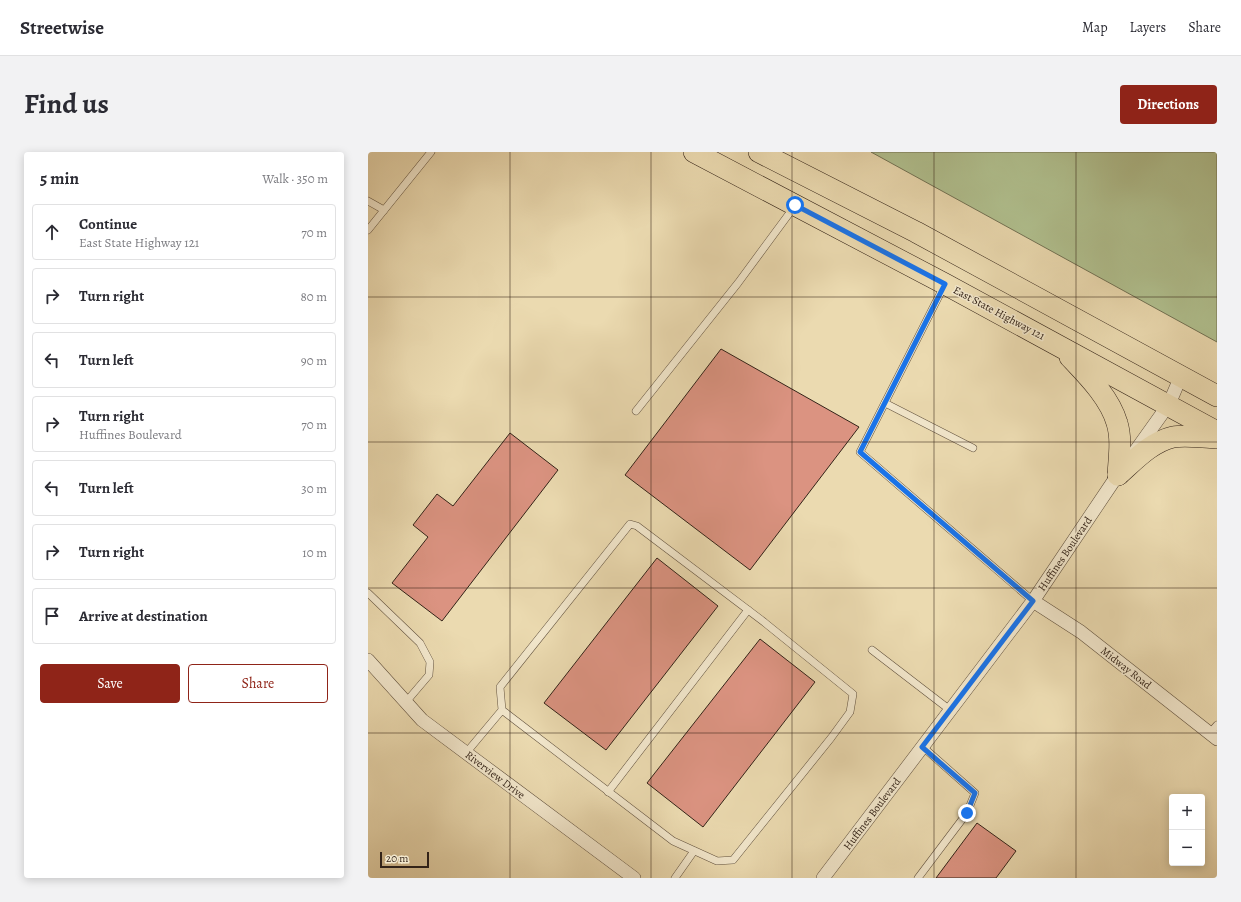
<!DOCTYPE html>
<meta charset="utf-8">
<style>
body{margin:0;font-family:Alegreya,serif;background:#f2f2f3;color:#2b2b33}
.controls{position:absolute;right:12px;bottom:12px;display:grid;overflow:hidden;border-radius:4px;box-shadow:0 2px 10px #0003}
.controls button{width:36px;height:36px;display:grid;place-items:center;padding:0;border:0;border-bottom:1px solid #e1e1e2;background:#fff;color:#2b2b33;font:20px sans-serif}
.scale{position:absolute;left:12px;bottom:10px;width:49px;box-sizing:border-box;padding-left:4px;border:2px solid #332318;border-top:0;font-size:11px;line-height:14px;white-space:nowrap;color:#332318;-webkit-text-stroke:3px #f2e7cc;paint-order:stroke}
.stop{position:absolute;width:12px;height:12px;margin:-9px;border:3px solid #1a73e8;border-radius:50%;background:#fff}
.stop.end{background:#1a73e8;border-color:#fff;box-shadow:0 1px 4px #0008}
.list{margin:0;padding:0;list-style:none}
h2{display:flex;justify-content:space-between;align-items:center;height:52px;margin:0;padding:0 16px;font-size:17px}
h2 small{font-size:13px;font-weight:400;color:#7c7c81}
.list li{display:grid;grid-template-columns:26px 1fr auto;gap:12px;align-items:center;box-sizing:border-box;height:56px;margin:0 8px 8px;padding:0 8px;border:1px solid #e1e1e2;border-radius:4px}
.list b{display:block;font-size:15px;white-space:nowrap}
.list p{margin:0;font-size:13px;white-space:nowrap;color:#7c7c81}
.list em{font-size:13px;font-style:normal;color:#7c7c81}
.actions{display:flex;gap:8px;padding:12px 16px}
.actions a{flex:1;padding:9px 0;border:1px solid #8f2418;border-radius:4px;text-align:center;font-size:14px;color:#8f2418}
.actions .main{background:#8f2418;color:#fff}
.icon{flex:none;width:22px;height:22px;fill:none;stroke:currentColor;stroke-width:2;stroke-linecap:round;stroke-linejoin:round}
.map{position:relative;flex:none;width:849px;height:726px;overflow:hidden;border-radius:4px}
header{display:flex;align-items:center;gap:24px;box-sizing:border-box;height:56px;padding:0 20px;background:#fff;border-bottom:1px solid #e1e1e2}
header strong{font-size:19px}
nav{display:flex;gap:22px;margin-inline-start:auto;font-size:14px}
.intro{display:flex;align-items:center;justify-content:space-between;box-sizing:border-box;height:96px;padding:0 24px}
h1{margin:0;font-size:28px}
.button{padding:10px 18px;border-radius:4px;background:#8f2418;color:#fff;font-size:14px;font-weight:700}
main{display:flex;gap:24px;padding:0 24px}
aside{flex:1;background:#fff;border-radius:4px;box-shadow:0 2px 10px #0003}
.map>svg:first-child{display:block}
</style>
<header>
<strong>Streetwise</strong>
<nav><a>Map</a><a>Layers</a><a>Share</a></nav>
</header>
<div class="intro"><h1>Find us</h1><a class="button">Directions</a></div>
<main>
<aside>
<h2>5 min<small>Walk · 350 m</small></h2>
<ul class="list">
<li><svg class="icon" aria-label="ahead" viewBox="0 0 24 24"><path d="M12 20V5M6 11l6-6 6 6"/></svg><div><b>Continue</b><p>East State Highway 121</p></div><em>70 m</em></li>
<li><svg class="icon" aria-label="right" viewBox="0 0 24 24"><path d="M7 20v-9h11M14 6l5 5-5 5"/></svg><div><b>Turn right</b></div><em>80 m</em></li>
<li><svg class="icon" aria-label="left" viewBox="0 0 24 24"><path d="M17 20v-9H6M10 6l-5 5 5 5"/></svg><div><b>Turn left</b></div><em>90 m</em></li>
<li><svg class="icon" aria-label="right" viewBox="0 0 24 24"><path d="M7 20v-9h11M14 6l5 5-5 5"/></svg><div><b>Turn right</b><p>Huffines Boulevard</p></div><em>70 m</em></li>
<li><svg class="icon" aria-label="left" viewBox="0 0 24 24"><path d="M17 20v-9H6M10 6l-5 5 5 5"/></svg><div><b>Turn left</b></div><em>30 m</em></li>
<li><svg class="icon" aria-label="right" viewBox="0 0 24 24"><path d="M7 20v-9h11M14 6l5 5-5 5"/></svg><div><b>Turn right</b></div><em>10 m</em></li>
<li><svg class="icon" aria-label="arrive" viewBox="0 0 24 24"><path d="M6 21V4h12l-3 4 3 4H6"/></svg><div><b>Arrive at destination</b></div></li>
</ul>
<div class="actions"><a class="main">Save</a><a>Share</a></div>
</aside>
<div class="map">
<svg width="849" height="726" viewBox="0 0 849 726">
<rect width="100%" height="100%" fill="#ebdab0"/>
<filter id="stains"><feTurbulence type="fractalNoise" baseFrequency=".005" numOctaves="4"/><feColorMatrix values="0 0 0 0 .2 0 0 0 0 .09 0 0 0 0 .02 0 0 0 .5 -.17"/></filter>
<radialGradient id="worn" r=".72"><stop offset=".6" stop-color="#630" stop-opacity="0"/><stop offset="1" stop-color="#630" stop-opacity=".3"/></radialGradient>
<!-- green -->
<polygon fill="#b1c190" stroke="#727254" points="503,0 849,0 849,190"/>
<!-- building -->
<g fill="#db9381" stroke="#332318">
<polygon points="353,197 491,275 382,418 257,323"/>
<polygon points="142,281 190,318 74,469 24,431 60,385 45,373 69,342 85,354"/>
<polygon points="289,406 350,454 238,598 176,551"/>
<polygon points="392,487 447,530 335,675 279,631"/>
<polygon points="609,671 648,699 628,726 568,726"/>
</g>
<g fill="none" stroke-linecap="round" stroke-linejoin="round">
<defs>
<g id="lane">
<polyline points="0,49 16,58"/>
<polyline points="0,78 63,0"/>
<polyline points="576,134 492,300 665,449"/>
<polyline points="517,251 605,296"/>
<polyline points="268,259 370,131 426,55"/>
<polyline points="0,441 52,491 62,510 61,523 38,550"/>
<polyline points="504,498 582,558"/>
<polyline points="842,581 849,573"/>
<polyline points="98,601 134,558 132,535 262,372 269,374 396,470 485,542 482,560 463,586 365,708 349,709 305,689 134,558"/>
<polyline points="240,640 380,458"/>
<polyline points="307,726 326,699"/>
<polyline points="550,726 599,661 607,641 555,595"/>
</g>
<g id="street">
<polyline points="766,301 801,252 813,224"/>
<polyline points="665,449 713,480 849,587"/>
<polyline points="0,508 54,568 266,726"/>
<polyline points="455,726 665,449 753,318"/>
</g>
<g id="primary">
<polyline points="326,0 577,132 849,280"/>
<polyline points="391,0 548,80 849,244"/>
<path d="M702 205C719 223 742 246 749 271 754 287 751 306 750 323"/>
<path d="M750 323C766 309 783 290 805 285 815 283 838 285 849 286"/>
</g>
</defs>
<!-- lane casing -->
<use href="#lane" stroke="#61513e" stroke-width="8"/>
<!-- street casing -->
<use href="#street" stroke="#61513e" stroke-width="14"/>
<!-- primary casing -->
<use href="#primary" stroke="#332318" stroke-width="22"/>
<!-- lane -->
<use href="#lane" stroke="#f2e7cc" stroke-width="7"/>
<!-- street -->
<use href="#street" stroke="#f2e7cc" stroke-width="13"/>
<!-- primary -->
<use href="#primary" stroke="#ebdab0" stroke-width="21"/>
</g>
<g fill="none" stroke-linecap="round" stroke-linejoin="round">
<!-- route -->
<polyline stroke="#1a73e8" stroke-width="5" points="427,53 577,132 492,300 665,449 554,595 607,641 599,661"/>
</g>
<!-- grid -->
<path fill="none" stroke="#332318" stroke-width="1" stroke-opacity="0.55" d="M142 0V726M283 0V726M424 0V726M566 0V726M708 0V726M0 145H849M0 290H849M0 436H849M0 581H849"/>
<g text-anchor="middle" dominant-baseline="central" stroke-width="3" stroke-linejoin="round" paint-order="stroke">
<!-- street labels -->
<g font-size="11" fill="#332318" stroke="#f2e7cc">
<text transform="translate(631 161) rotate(28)">East State Highway 121</text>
<text transform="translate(697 402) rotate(-56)">Huffines Boulevard</text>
<text transform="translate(758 516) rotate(38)">Midway Road</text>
<text transform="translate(127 623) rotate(37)">Riverview Drive</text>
<text transform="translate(504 662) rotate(-53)">Huffines Boulevard</text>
</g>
</g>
<rect width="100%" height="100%" filter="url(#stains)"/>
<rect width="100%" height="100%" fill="url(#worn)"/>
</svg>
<div class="controls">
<button>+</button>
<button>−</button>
</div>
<div class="scale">20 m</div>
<div class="stop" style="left:427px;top:53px"></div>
<div class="stop end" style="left:599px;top:661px"></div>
</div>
</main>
